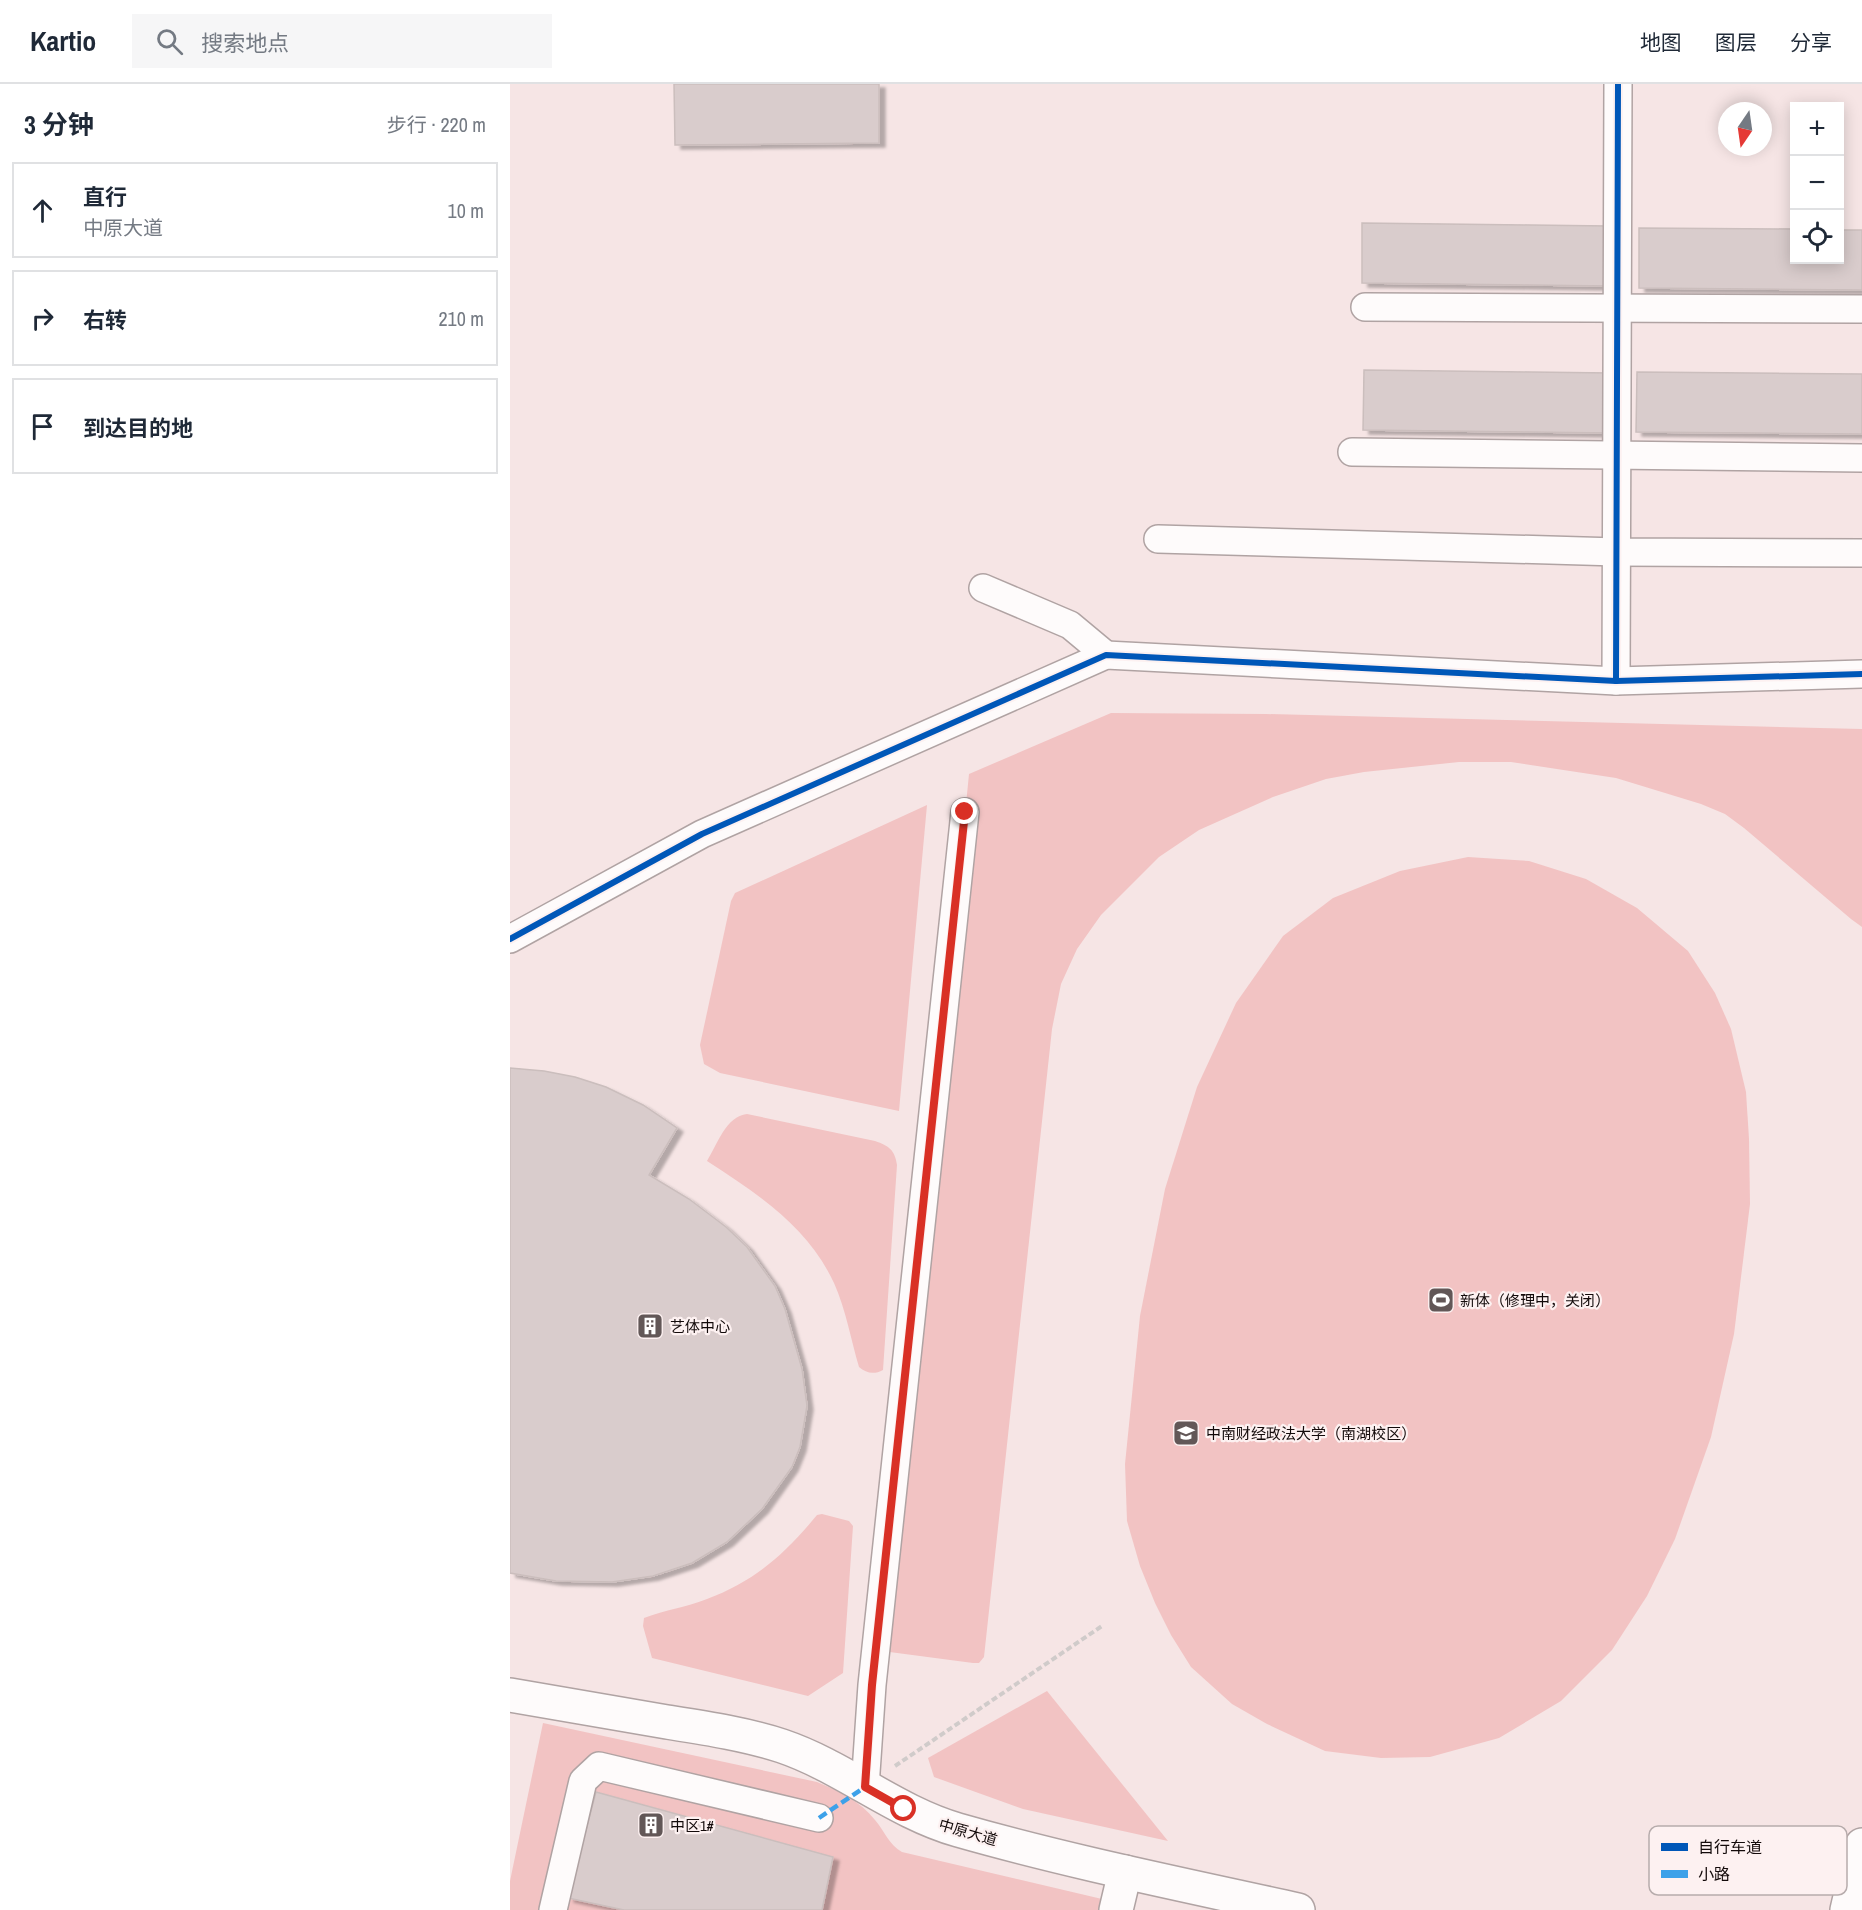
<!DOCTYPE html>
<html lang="zh">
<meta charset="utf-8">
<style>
body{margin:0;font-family:"Archivo Narrow","Noto Sans SC",sans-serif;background:#f6f6f7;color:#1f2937}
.controls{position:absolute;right:18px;top:18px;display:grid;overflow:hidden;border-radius:0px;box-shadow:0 3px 15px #0003}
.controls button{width:54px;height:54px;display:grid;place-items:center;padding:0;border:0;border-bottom:2px solid #e0e1e3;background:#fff;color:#1f2937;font:30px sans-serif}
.compass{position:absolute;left:1208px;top:18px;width:54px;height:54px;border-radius:50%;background:#fff;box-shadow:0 3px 15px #0003;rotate:193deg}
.stop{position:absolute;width:18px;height:18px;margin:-14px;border:4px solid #d93025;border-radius:50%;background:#fff}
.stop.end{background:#d93025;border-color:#fff;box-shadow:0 2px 6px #0008}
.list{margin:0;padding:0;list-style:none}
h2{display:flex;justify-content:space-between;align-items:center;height:78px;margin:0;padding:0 24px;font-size:26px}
h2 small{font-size:20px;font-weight:400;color:#747a83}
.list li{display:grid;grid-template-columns:39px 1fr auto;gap:18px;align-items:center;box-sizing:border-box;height:96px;margin:0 12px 12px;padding:0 12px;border:2px solid #e0e1e3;border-radius:0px}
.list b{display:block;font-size:22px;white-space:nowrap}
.list p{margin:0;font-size:20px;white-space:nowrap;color:#747a83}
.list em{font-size:20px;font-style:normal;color:#747a83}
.icon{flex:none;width:33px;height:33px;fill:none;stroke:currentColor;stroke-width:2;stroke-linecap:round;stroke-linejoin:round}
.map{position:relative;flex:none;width:1352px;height:1826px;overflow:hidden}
header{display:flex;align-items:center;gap:36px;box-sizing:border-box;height:84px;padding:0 30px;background:#fff;border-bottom:2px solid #e0e1e3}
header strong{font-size:28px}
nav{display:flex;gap:33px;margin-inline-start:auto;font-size:21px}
.search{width:420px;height:54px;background:#f6f6f7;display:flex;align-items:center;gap:15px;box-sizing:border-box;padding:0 21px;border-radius:0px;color:#747a83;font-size:22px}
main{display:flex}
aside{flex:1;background:#fff}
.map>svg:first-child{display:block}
</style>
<header>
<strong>Kartio</strong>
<div class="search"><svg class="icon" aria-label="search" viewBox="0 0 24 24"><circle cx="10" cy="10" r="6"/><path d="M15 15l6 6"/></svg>搜索地点</div>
<nav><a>地图</a><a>图层</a><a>分享</a></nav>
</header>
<main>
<aside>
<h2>3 分钟<small>步行 · 220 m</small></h2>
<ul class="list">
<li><svg class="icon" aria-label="ahead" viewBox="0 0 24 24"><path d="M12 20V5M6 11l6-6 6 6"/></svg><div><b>直行</b><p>中原大道</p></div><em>10 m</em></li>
<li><svg class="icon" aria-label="right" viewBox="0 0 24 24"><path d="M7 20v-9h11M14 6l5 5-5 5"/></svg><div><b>右转</b></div><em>210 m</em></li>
<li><svg class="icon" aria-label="arrive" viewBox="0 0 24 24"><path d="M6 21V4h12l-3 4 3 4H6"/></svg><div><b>到达目的地</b></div></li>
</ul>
</aside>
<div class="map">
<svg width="1352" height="1826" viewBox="0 0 1352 1826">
<defs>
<filter id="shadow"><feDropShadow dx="6" dy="4" stdDeviation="1.5" flood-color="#0004"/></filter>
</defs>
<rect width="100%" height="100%" fill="#f6e5e5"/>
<!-- green -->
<g fill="#f2c3c3">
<polygon points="601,629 756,630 1352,645 1352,843 1341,835 1234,744 1215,730 1191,720 1106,694 1001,678 949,678 854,688 816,695 763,713 689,746 649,773 591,831 567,865 551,900 542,945 474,1573 469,1579 463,1579 372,1567 459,690"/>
<polygon points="417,721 389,1027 210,989 194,980 190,961 221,817 225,809"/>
<polygon points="958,773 1019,777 1076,795 1127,824 1178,867 1205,909 1221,945 1236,1008 1239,1055 1240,1120 1224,1250 1201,1353 1165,1455 1137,1512 1102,1566 1051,1617 989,1654 920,1673 871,1674 815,1667 757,1640 722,1620 681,1583 661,1551 645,1519 630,1482 617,1437 615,1380 630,1232 655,1105 687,1003 726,919 773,852 823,814 890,787"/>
<path d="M237 1030 365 1057C379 1062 385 1066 387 1081L373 1286C364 1291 356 1289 349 1283 341 1256 336 1226 324 1199 298 1143 248 1110 197 1077 207 1061 216 1032 237 1030Z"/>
<path d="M312 1430 339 1437 343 1442 333 1589 298 1612 142 1574 133 1542 134 1534C155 1526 177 1523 197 1515 245 1497 275 1470 307 1431Z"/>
<polygon points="537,1607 658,1757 513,1725 424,1693 418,1674"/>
<path d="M33 1639 307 1698C329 1707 350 1717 365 1736 374 1746 379 1761 392 1768L592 1815 589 1826H0V1797Z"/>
</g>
<!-- building -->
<g fill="#d9cccc" stroke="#cbbebd" stroke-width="1.5" filter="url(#shadow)">
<polygon points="164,0 369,0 369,59 165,61"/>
<polygon points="852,139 1098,142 1098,202 852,199"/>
<polygon points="1129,144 1284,145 1284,176 1330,176 1330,146 1352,146 1352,206 1129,204"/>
<polygon points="854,286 1100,289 1099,349 853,346"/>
<polygon points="1127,288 1352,290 1352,350 1126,348"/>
<polygon points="0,984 34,987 65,993 96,1003 133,1021 167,1044 139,1091 179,1115 216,1143 237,1163 265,1202 275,1225 292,1285 297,1322 290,1363 282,1383 252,1425 217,1458 182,1479 143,1492 102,1498 46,1497 0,1489"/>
<polygon points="86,1708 323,1773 312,1826 114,1826 58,1814"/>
</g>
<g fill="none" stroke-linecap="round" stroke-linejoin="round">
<defs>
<g id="minor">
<polyline points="855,223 1352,225"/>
<polyline points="842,368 1352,374"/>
<polyline points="648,455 1107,468 1352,469"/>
<polyline points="473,504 560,541 596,571"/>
<polyline points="1106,597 1108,0"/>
<polyline points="0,855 192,750 596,571 1106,597 1352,590"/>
<polyline points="355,1703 362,1601 455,728"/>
<polyline points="43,1826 73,1697 89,1682 309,1734"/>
</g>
<g id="tertiary">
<polyline points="606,1826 615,1788"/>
<polyline points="1337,1826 1352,1761"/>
</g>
<path id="secondary" d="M0 1611C52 1620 104 1629 157 1638 195 1644 235 1650 272 1662 334 1683 385 1728 448 1746 560 1778 675 1801 788 1826"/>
</defs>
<!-- minor casing -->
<use href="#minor" stroke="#b0a3a3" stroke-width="30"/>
<!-- tertiary casing -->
<use href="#tertiary" stroke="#b0a3a3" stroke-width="36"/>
<!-- secondary casing -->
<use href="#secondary" stroke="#b0a3a3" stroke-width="36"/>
<!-- path -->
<polyline stroke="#d0cbca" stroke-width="4" stroke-dasharray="6 3" stroke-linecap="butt" points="385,1682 592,1542"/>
<!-- minor -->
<use href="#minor" stroke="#fefbfb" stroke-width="27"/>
<!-- tertiary -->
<use href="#tertiary" stroke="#fefbfb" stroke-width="33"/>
<!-- secondary -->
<use href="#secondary" stroke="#fefbfb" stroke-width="33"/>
<!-- quiet -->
<polyline stroke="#3da1e9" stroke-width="4.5" stroke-dasharray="9 4.5" stroke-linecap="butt" points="309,1734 355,1703"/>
<defs>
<g id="cycleway">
<polyline points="1106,597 1108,0"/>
<polyline points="0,855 192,750 596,571 1106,597 1352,590"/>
<polyline points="355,1703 362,1601 455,728"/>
</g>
</defs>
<!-- cycleway casing -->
<use href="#cycleway" stroke="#fdf1f1" stroke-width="10"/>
<!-- cycleway -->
<use href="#cycleway" stroke="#0057b8" stroke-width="6"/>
</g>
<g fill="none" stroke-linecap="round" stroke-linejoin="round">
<!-- route -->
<polyline stroke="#d93025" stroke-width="8" points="394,1725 355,1703 362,1601 455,728"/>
</g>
<!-- icons -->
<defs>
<symbol id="stadium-square" viewBox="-11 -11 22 22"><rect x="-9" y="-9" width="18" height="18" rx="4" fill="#625757" stroke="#fdf1f1"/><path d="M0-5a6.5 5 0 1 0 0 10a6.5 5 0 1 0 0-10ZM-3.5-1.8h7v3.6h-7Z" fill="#fff"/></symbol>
<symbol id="building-square" viewBox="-11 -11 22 22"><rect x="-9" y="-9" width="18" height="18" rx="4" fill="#625757" stroke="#fdf1f1"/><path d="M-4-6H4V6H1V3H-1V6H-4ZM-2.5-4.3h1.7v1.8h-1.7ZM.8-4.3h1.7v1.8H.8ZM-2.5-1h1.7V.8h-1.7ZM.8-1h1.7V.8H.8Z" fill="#fff"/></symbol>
<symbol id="university-square" viewBox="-11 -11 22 22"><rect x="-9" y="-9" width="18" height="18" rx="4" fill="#625757" stroke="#fdf1f1"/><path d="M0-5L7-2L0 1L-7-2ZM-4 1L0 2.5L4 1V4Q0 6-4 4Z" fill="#fff"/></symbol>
</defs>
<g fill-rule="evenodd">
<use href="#stadium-square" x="916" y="1201" width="30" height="30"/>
<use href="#building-square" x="125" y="1227" width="30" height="30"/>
<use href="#university-square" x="661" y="1334" width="30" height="30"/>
<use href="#building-square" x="126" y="1726" width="30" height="30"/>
</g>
<g text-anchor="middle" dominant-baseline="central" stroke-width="4.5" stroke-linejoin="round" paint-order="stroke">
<!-- poi labels -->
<g font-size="15" fill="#130a0a" stroke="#fdf1f1" text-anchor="start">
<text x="950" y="1216">新体（修理中，关闭）</text>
<text x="160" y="1242">艺体中心</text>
<text x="696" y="1349">中南财经政法大学（南湖校区）</text>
<text x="160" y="1741">中区1#</text>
</g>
<!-- street labels -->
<g font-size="15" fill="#130a0a" stroke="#fdf1f1">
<text transform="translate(458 1748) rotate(16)">中原大道</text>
</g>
</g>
<!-- legend -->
<rect x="1139" y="1742" width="198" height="69" rx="9" fill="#fdf1f1" stroke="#b7acac" stroke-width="1.5"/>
<rect x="1151" y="1759" width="27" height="8" fill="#0057b8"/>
<rect x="1151" y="1786" width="27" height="8" fill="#3da1e9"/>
<g font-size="16" fill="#130a0a">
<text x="1188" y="1769">自行车道</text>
<text x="1188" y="1796">小路</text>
</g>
</svg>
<div class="controls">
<button>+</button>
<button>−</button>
<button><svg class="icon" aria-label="locate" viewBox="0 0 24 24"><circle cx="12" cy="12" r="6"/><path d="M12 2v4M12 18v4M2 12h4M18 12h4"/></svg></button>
</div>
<svg class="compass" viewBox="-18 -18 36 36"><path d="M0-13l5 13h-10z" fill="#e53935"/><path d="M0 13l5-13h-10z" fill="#747a83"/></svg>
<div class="stop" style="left:394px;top:1725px"></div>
<div class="stop end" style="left:455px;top:728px"></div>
</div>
</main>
